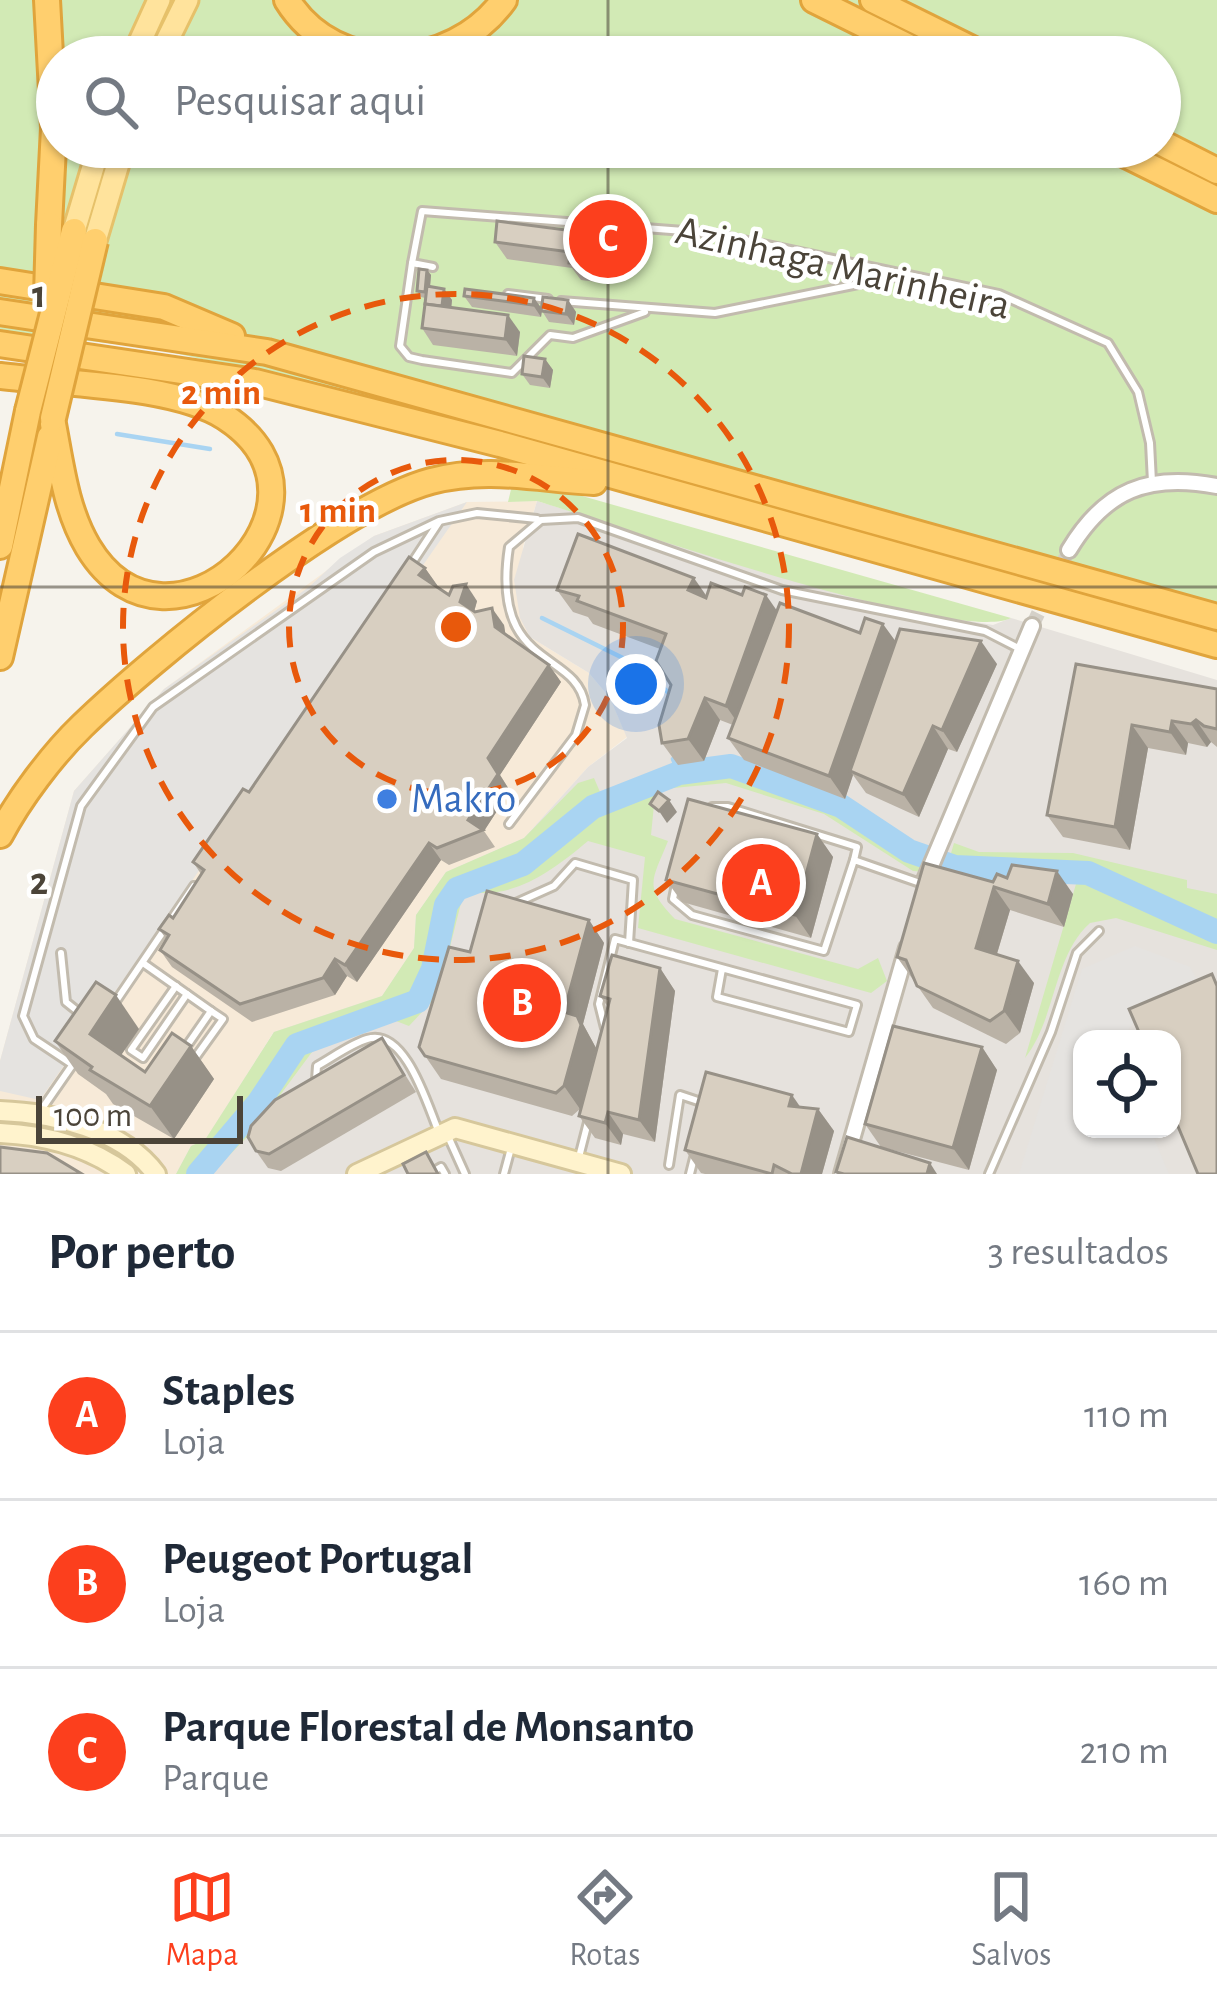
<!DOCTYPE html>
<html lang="pt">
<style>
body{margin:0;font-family:"Alegreya Sans",sans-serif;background:#f2f2f3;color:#1f2937}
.controls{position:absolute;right:36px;bottom:36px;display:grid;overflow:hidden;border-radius:24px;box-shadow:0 3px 9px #0004}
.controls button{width:108px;height:108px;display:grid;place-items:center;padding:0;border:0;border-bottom:3px solid #e0e1e3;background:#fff;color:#1f2937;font:60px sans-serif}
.scale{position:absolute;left:36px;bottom:30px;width:207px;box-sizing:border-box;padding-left:12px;border:6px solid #4b4439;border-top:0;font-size:33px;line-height:42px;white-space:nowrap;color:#4b4439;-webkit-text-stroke:9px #fff;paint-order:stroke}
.you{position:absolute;left:636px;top:684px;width:42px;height:42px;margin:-30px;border:9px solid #fff;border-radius:50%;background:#1a73e8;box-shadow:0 0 0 18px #1a73e833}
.badge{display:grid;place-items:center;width:78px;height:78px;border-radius:50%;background:#fc3f1d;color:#fff;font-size:39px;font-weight:700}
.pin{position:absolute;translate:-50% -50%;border:6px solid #fff;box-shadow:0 3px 12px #0006}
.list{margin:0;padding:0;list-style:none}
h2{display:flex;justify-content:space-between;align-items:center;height:156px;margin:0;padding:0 48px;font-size:51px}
h2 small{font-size:39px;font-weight:400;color:#747a83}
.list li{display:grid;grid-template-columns:78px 1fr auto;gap:36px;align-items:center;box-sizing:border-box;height:168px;padding:0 48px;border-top:3px solid #e0e1e3}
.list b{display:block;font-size:45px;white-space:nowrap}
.list p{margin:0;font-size:39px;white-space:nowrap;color:#747a83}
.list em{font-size:39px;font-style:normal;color:#747a83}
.icon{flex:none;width:66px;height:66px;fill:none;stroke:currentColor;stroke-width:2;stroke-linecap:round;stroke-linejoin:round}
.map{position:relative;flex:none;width:1217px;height:1174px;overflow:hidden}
.search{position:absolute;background:#fff;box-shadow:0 3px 9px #0004;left:36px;right:36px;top:36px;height:132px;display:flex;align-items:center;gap:30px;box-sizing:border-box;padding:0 42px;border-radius:66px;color:#747a83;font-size:45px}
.sheet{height:660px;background:#fff}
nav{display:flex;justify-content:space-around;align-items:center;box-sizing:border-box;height:168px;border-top:3px solid #e0e1e3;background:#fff;font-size:33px;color:#747a83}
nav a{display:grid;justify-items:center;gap:6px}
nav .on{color:#fc3f1d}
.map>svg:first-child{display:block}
</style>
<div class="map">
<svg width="1217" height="1174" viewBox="0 0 1217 1174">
<rect width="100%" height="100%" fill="#f6f3ec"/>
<!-- commercial -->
<polygon fill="#f7ead8" points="537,501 523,547 530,637 589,673 610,698 627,737 588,767 524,838 446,872 416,915 414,948 382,996 273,1033 205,1141 191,1146 176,1174 0,1174 0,1061 74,791 164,689 374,536 467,502"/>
<!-- industrial -->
<path fill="#e6e2dd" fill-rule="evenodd" d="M537 501 887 607 993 625 1011 618 1217 680V1174H176L191 1146 205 1140 274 1032 382 996 414 948 416 915 446 872 524 838 588 767 627 738 610 698 589 673 530 637 520 618 514 580ZM1082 1039H1172V1129H1082Z"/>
<!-- green -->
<g fill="#d2eab5" fill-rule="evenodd">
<path d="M0 0H1217V633L335 389 152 348 0 331ZM57 57H1160V147H57Z"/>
<path d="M513 481 540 484 1011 618C958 645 613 524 537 501L508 502Z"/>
<path d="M734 757 853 802 924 853 949 860 954 843 979 852 1073 853 1187 880V888L1217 894V950L1116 918 1090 923C1053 956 1056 1019 1025 1058L1076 884 913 871 824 814 726 783 663 789 655 795 651 835 668 841C652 881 643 886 675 919L858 969 878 958 887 981 871 993 638 928 645 857 588 841C552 871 513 901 464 891L438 995 409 1026 396 1021 315 1048 255 1129 211 1174H176L191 1146 205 1140 274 1032 382 996 414 948 416 915 446 872 524 838 578 783 594 778 600 792 667 768Z"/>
</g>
<!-- parking -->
<g fill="#e5e3e0">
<polygon points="467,502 258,802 250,797 40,1100 0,1091 0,1061 74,791 164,689 309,587 340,558 374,536"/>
<polygon points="1135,946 1190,967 1197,980 1196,996 1138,1015 1123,1039 1082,1039 1082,1129 1150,1129 1169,1174 1019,1174 1082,969"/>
</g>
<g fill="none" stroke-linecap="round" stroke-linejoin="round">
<!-- stream -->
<g stroke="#a9d4f2" stroke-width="4.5">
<polyline points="117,434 210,449"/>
<polyline points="542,618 637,665 670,694"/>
<polyline points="673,759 679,773"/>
</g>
<!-- river -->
<polyline stroke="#a9d4f2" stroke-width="24" points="198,1174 259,1102 297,1045 418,1001 433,969 446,905 457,889 523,864 593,807 679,773 731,766 841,806 909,851 955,867 1088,873 1217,932"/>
<!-- street-tunnel -->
<polyline stroke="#d4d0c8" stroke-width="14" stroke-dasharray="14 7" stroke-linecap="butt" points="1032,626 1069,550"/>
<defs>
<g id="lane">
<polyline points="412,263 400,346 409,357 422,360 512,373 550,335 573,338 645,312"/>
<polyline points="433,267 412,263 422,211 710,233 999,294 1108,343 1138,392 1150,443 1152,482"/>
<polyline points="508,294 548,299"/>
<polyline points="561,301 715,313 898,276"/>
<polyline points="410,566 439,522"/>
<polyline points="712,807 728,807 857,847 854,860"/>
<path d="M509 824 576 735 585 705C577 649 490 671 509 547L541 520 578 518 782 590 985 631 1022 650"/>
<polyline points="676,884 673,899 692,915 824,951 854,860 923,884"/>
<polyline points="516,903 554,886 575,863 633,880 629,943"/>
<polyline points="61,953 66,1002 81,1014"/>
<polyline points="143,963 211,1011 184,1050"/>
<polyline points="176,986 131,1050 143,1058 187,994"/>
<polyline points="114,1004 194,886"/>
<polyline points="605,1028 599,1004 615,939 857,1005 849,1032 717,997 722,969"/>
<polyline points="195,1058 223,1019 211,1011"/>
<polyline points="73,1065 34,1039 23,1016 81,806 153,707 374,552 439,521 477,513 537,519"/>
<path d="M316 1080 317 1066C332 1058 350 1044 367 1039 405 1027 427 1104 438 1130"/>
<polyline points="39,1113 73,1064"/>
<polyline points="447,1134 465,1174"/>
<polyline points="578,1161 588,1122"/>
<polyline points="669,1165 680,1095 701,1102"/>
<polyline points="429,1174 441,1167 445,1174"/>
<polyline points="504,1174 511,1148"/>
<polyline points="690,1174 694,1158"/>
<polyline points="989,1174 1051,1032 1077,953 1099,931"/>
</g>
<g id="street">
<path d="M1069 550C1105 490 1148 473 1217 486"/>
<polyline points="925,880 1032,626"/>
<polyline points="842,1174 907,948"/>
</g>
<g id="secondary">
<path d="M0 1111C53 1113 123 1129 156 1174"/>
<path d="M0 1133C46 1135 89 1146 126 1174"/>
<polyline points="357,1174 455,1128 621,1174"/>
</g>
<g id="primary">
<polyline points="133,57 159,0"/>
<polyline points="159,57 187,0"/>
<polyline points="74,231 99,147"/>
<polyline points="95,241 123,147"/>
</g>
<g id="highway">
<polyline points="47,0 54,128 49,225"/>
<path d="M287 0C336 79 452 72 504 0"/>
<polyline points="814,0 929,57"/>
<polyline points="873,0 988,57"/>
<polyline points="1160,142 1217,171"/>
<polyline points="1110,147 1217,200"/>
<polyline points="0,281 164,307 232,336"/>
<polyline points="0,312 267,352 1217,617"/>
<polyline points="0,344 255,382 500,444 1217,645"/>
<path d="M0 376C62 384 173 384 225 417 358 503 170 683 88 547 66 510 61 466 53 424"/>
<polyline points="0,546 28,411"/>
<polyline points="0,657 50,437"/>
<path d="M0 835C19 799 52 755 82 726 152 658 341 505 431 481 486 466 539 479 594 482"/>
</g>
</defs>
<!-- lane casing -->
<use href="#lane" stroke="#c2bbae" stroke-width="12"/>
<!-- street casing -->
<use href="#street" stroke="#c2bbae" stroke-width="20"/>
<!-- secondary casing -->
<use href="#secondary" stroke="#d6c79b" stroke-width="24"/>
<!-- primary casing -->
<use href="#primary" stroke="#e6c16a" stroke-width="27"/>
<!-- highway casing -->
<use href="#highway" stroke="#e0a43c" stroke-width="30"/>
<!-- lane -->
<use href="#lane" stroke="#fff" stroke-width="6"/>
<!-- street -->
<use href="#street" stroke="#fff" stroke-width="14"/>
<!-- secondary -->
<use href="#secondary" stroke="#fff3cd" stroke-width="18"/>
<!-- primary -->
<use href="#primary" stroke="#ffe39c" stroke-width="21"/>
<!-- highway -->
<use href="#highway" stroke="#ffcf6e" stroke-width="24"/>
<defs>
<g id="highway-bridge">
<polyline points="47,296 49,225"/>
<polyline points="28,411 74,231"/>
<polyline points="53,418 95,241"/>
</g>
</defs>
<!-- highway-bridge casing -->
<use href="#highway-bridge" stroke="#e0a43c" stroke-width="30" stroke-linecap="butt"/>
<!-- highway-bridge -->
<use href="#highway-bridge" stroke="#ffcf6e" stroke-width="24"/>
</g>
<!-- wall -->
<g fill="#bab2a6">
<polygon points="597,234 609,251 605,283 581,280 572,268 507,259 495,242"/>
<polygon points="427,270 431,275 430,287 444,289 452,300 451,308 520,332 517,356 433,345 422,328 425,298 421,297 417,291"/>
<polygon points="464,296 534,298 542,309 568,300 576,312 574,325 549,322 542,311 541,317 472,307"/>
<polygon points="545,359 553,370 550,388 530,385 522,374"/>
<polygon points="425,568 437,585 436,586 449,595 477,601 474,612 504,625 505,634 549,665 561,682 500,775 510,791 484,831 495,847 449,865 441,860 357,982 347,976 335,995 252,1022 172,967 160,950 167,940 159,929 173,918 201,874 193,862"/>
<polygon points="557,590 707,596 997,664 957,752 948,749 919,817 866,793 853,775 845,799 744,760 728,738 733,725 720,720 704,761 678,765 662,743 671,685 660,649 593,624 588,617 573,612"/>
<polygon points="1076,664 1217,689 1217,747 1211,742 1207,747 1188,743 1186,755 1148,748 1130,850 1063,837 1047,815"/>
<polygon points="817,834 833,857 811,938 682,902 666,880"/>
<polygon points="1007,878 1073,894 1064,927 1010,910 997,954 1034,983 1020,1033 1006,1044 933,1008 897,957 993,882"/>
<polygon points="589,920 604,943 583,1024 596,1048 580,1109 572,1116 441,1079 419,1047 470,952"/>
<polygon points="660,968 675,991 655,1142 623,1134 621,1145 595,1138 579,1116 608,1007 600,996"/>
<polygon points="139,1029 121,1055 145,1072 191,1046 214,1079 174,1139 113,1104 106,1094 78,1074 55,1041"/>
<polygon points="382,1038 416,1092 281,1171 268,1168 256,1151"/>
<polygon points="982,1047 997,1070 969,1170 881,1147 865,1124"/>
<polygon points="800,1107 818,1109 834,1131 822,1174 705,1174 701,1173 685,1150"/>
</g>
<!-- shaded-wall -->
<g fill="#979187">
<polygon points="597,234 609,251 605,283 593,266"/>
<polygon points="427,270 431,275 429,298 425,292"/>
<polygon points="444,289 452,300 450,321 442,310"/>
<polygon points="534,298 542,309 541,317 533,305"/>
<polygon points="568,300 576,312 574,325 566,314"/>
<polygon points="508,315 520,332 517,356 505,339"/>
<polygon points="545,359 553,370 550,388 542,377"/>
<polygon points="425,568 437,585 431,592 419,575"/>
<polygon points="694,578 710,601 688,590"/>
<polygon points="466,584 477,601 472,619 460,602"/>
<polygon points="766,595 782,618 742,729 726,706"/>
<polygon points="492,608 504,625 507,644 495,627"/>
<polygon points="883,624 899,646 850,771 853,775 845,799 829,776"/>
<polygon points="981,641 997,664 957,752 942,730"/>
<polygon points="549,665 561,682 500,775 510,791 484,831 468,820 488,758"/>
<polygon points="705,698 720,720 704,761 688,739"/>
<polygon points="1196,720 1211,742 1207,747 1191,724"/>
<polygon points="1172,721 1188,743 1186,755 1170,732"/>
<polygon points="1132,725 1148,748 1130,850 1115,827"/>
<polygon points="933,726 948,749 919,817 903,794"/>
<polygon points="669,800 677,812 667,823 659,811"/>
<polygon points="817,834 833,857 811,938 795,915"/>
<polygon points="429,843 441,860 357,982 345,965"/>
<polygon points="1057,871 1073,894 1064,927 1048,904"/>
<polygon points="994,887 1010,910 992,970 976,948"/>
<polygon points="589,920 604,943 583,1024 596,1048 580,1109 564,1086 564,1012"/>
<polygon points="335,959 347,976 335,995 323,978"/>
<polygon points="1018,961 1034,983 1020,1033 1004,1011"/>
<polygon points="660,968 675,991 655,1142 639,1120"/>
<polygon points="116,995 139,1029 113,1067 90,1034"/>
<polygon points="191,1046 214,1079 174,1139 150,1106"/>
<polygon points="982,1047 997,1070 969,1170 953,1148"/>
<polygon points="792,1095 808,1118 789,1106"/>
<polygon points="818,1109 834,1131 822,1174 801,1174"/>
<polygon points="608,1112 623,1134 621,1145 605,1123"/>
<polygon points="930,1163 937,1174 927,1174"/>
</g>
<!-- building -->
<g fill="#d8cfc1" stroke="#979187" stroke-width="3">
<polygon points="497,221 597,234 593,266 569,263 570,252 495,242"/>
<polygon points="419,269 427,270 425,292 417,291"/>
<polygon points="427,286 444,289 442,306 425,304"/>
<polygon points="465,289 534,298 533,305 464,296"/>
<polygon points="543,297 568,300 566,314 541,311"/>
<polygon points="425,304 508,315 505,339 422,328"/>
<polygon points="524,356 545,359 542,377 522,374"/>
<polygon points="578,534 694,578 688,590 706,598 711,583 742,595 745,587 766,595 726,706 705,698 688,739 662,743 659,725 671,685 656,661 666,634 577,601 579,596 557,590"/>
<polygon points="409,557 425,568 419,575 449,595 453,586 466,584 460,602 475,612 492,608 495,627 549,665 488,758 498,774 468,820 483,830 437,848 429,843 345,965 335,959 323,978 240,1004 160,950 169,935 159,929 169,915 173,918 204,870 193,862 243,789 249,792"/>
<polygon points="780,603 860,633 865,618 883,624 829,776 728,738"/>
<polygon points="900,629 981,641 942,730 933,726 903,794 850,771"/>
<polygon points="1076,664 1217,689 1217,729 1204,726 1196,720 1191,724 1172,721 1170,732 1132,725 1115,827 1047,815"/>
<polygon points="658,792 669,800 659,811 650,804"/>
<polygon points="688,799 817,834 795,915 666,880"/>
<polygon points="924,863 993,882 997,874 1007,878 1012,865 1057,871 1048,904 994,887 976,948 1018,961 1004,1011 990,1021 917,986 906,960 897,957"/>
<polygon points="487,891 589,920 564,1012 577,1016 581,1025 564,1086 556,1093 425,1056 419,1047 449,947 470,952"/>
<polygon points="612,955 660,968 639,1120 608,1112 605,1123 579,1116 610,999 600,996"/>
<polygon points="1212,974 1217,986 1217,1174 1198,1174 1172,1112 1172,1039 1142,1039 1129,1009"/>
<polygon points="96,982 116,995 90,1034 145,1072 172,1033 191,1046 150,1106 90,1070 92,1067 55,1041"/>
<polygon points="893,1026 982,1047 953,1148 865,1124"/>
<polygon points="382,1038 404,1075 269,1154 256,1151 248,1137 251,1126 275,1100"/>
<polygon points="706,1072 792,1095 789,1106 818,1109 801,1174 792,1174 774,1165 772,1174 685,1150"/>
<polygon points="847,1137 930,1163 927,1174 844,1174 836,1172"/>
<polygon points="0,1147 47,1153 82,1174 0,1174"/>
<polygon points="426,1152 438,1174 408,1174 403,1164"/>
</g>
<!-- grid -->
<path fill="none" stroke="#4b4439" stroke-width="3" stroke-opacity="0.55" d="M608 0V57M608 147V1174M0 587H1217"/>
<!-- distance rings -->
<g fill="none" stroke="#e8590c" stroke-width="6" stroke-dasharray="21 15">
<circle cx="456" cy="627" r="167"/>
<circle cx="456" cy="627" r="333"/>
</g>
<!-- markers -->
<circle fill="#3f7fe0" stroke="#fff" stroke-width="4.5" cx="387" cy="799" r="12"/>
<g text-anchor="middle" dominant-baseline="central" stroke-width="9" stroke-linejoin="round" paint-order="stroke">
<!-- street labels -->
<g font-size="42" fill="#4b4439" stroke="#fff">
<text transform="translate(843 268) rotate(13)">Azinhaga Marinheira</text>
</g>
<!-- shop labels -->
<g font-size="42" fill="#366cbe" stroke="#fff" text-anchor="start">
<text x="411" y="799">Makro</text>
</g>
</g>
<g font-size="39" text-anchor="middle" font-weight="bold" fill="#4b4439" stroke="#fff" stroke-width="9" stroke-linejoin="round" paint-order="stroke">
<text x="39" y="307">1</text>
<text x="39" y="894">2</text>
</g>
<circle cx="456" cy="627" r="18" fill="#e8590c" stroke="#fff" stroke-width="6"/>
<g font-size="36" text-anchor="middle" font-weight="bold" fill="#e8590c" stroke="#fff" stroke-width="9" stroke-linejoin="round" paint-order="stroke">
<text x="221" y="404">2 min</text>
<text x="338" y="522">1 min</text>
</g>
</svg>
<div class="controls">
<button><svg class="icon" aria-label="locate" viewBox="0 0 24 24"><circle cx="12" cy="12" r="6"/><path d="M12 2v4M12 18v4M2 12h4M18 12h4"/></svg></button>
</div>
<div class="scale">100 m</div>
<div class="you"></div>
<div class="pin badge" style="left:761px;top:883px">A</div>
<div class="pin badge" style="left:522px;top:1003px">B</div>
<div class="pin badge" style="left:608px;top:239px">C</div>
<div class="search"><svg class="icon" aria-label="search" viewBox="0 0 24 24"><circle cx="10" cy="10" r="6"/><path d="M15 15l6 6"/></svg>Pesquisar aqui</div>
</div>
<section class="sheet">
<h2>Por perto<small>3 resultados</small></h2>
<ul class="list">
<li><span class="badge">A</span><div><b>Staples</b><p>Loja</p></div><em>110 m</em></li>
<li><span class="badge">B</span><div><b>Peugeot Portugal</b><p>Loja</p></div><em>160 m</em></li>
<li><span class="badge">C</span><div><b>Parque Florestal de Monsanto</b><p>Parque</p></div><em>210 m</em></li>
</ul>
</section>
<nav>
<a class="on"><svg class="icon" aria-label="map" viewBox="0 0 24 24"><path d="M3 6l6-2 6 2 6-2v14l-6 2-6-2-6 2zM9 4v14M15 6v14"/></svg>Mapa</a>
<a><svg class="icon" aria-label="directions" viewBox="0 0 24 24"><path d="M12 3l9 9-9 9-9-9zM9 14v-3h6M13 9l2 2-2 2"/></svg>Rotas</a>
<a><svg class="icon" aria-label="saved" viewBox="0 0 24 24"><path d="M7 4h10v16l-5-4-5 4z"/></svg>Salvos</a>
</nav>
